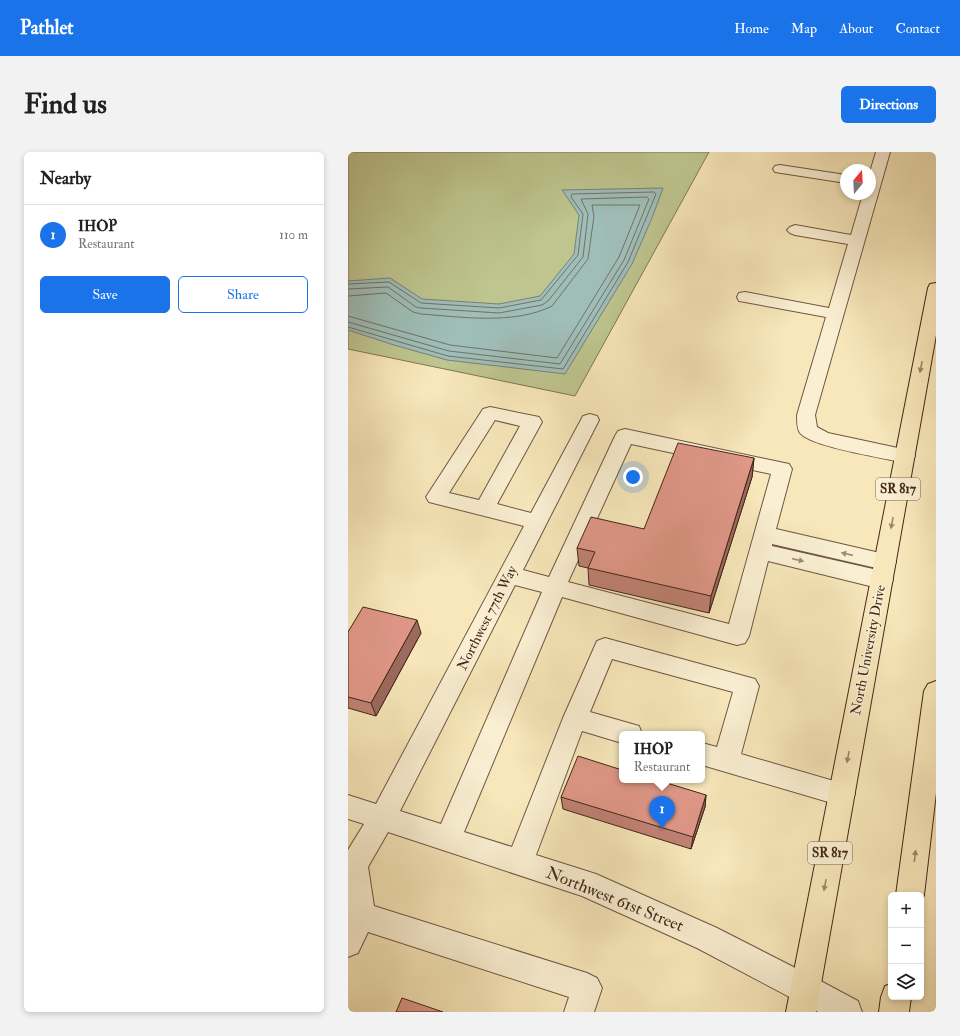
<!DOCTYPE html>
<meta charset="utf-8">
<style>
body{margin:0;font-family:"IM FELL Double Pica",serif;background:#f2f2f2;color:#202124}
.controls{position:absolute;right:12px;bottom:12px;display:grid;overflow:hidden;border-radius:6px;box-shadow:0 2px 6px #0003}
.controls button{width:36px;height:36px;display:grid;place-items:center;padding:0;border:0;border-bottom:1px solid #e0e0e0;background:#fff;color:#202124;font:20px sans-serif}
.compass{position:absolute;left:492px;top:12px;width:36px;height:36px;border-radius:50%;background:#fff;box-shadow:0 2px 6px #0003;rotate:18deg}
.you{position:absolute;left:285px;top:325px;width:14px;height:14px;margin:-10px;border:3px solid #fff;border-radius:50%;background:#1a73e8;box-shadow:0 0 0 6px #1a73e833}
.badge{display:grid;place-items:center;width:26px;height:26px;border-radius:50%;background:#1a73e8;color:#fff;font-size:13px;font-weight:700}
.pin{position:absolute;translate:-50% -33px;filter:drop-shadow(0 1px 2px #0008)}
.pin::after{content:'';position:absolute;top:21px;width:14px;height:12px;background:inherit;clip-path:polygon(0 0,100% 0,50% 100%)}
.popup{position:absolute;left:271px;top:579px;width:86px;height:52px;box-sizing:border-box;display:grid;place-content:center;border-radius:6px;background:#fff;filter:drop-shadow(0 1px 3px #0005);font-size:13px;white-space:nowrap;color:#757577}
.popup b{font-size:15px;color:#202124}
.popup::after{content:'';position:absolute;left:50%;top:100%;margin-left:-8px;border:8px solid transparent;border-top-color:#fff}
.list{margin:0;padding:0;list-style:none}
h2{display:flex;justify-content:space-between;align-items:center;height:52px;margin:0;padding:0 16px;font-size:17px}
h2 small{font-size:13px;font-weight:400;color:#757577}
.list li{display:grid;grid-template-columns:26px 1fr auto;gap:12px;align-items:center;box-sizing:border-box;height:60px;padding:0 16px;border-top:1px solid #e0e0e0}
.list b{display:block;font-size:15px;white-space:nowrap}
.list p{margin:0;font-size:13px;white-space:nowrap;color:#757577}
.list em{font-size:13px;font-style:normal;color:#757577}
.actions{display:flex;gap:8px;padding:12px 16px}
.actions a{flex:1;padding:9px 0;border:1px solid #1a73e8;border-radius:6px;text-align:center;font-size:14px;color:#1a73e8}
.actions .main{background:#1a73e8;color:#fff}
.icon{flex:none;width:22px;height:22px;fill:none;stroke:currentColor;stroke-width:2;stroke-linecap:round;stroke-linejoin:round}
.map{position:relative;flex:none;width:588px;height:860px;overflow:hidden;border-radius:6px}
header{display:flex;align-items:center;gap:24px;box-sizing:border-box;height:56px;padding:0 20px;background:#1a73e8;color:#fff}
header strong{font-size:19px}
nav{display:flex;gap:22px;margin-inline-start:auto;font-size:14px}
.intro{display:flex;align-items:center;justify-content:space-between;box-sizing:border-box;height:96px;padding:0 24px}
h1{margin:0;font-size:28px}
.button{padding:10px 18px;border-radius:6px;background:#1a73e8;color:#fff;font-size:14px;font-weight:700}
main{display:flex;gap:24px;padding:0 24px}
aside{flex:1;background:#fff;border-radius:6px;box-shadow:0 2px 6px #0003}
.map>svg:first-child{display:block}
</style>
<header>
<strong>Pathlet</strong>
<nav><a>Home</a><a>Map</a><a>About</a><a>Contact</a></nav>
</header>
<div class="intro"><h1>Find us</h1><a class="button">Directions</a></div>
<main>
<aside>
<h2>Nearby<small></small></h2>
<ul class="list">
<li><span class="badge">1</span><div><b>IHOP</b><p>Restaurant</p></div><em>110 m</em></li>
</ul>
<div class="actions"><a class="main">Save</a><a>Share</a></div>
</aside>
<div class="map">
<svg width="588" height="860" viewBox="0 0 588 860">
<rect width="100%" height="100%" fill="#f7e7ba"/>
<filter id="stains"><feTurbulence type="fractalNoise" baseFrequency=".005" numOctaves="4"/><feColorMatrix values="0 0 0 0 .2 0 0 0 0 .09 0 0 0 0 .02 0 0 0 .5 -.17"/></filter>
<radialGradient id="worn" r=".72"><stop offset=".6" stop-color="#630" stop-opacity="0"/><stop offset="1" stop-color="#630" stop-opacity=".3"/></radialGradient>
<!-- green -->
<polygon fill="#bec58f" stroke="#807654" points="0,0 361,0 227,244 0,197"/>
<!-- water -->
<polygon fill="#9fbeb8" stroke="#7a8178" points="315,36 304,66 284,112 217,222 99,208 46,193 0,178 0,129 42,126 74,147 151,152 192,144 226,102 231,63 214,38"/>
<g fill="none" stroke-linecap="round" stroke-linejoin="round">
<!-- shore -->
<g stroke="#717268" stroke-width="1">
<polyline points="0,132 41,130 73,151 151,156 193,148 230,103 235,62 223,45 224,42 306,40 308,42 280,110 215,217 100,204 0,175"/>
<polyline points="0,137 40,135 68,155 73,156 151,161 194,153 200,149 235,105 240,62 233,47 299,45 301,47 276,108 212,212 101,199 0,170"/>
<path d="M0 144 38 141 65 160 73 162C114 165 166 173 204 154L240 107 246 64 244 53H292L271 105 209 206 102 193 0 164"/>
</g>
<defs>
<g id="minor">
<path d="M528 0H542L467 263 469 275 480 281 564 299 567 304 564 309 557 311C537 306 463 295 452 281 449 277 449 269 449 263L478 165 397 150 391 149 389 145 391 141 397 140 481 156 500 92 447 83 442 81 439 78 442 75 447 73 503 83 515 42H522V20Z"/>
<polygon points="432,13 498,23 498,31 427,20 425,17 427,14"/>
<path d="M142 255 191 265 194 270 149 352 183 361 235 264 242 262 249 264 251 268 175 418 201 425 267 284 270 279 277 277 441 312 444 317 428 377 545 404 548 410 545 416 537 418 424 392V394L534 419 542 422 545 428 542 434 534 437 420 409 401 484 397 491 389 493 214 445 116 680 164 695 215 566 249 489 257 486 407 527 411 534 393 602 503 634 507 642 503 650 494 654 354 613V591L369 595 385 540 264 507 242 560 291 574 294 582H274V591L234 579 188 703 248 722 369 776 467 826 510 849 514 860H470L349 796 234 744 40 680 20 715 26 754 239 821 249 826 254 836 246 860H216L221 845 20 780 10 801 0 805V698L16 672 0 667V643L28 652 176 374 81 350 78 345 135 257ZM147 268 172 274 131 348 101 341ZM283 292 423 322 381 472 220 430ZM167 433 194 440 93 672 52 659Z"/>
</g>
<g id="major">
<polygon points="588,131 588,183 468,860 438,860 580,136 582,132"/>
<polygon points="588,529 588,641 576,743 573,750 573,743 548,743 576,539 580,532"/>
<polygon points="543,832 543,845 563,845 561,860 531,860 533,845 537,834"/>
</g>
</defs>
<!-- minor casing -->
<use href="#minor" stroke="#705641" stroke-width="2"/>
<!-- major casing -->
<use href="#major" stroke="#432619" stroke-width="2"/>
<!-- minor -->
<use href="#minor" fill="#faefd2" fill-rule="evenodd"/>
<!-- major -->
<use href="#major" fill="#f7e7ba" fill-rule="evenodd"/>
</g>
<!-- wall -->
<g fill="#c08274" stroke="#432619">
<polygon points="406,306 404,325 361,461 241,433 240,416 231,414 229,396 296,377"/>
<polygon points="0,480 73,481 28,564 0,556"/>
<polygon points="358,643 357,655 343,697 215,657 213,645"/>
</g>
<!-- shaded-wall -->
<g fill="#9c6a5e" stroke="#432619">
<polygon points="406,306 404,325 361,461 363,444"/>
<polygon points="69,468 73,481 28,564 23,551"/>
<polygon points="358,643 357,655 343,697 345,685"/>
</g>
<!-- building -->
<g fill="#df9787" stroke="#432619">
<polygon points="330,291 406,306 363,444 240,416 247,400 229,396 243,365 296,377"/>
<polygon points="15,455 69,468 23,551 0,545 0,480"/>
<polygon points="230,604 274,618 274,628 309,628 358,643 345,685 213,645"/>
<polygon points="54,846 95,860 48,860"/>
</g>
<!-- one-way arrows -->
<defs><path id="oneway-solid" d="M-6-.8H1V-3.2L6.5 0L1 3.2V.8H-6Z"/></defs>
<g fill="#9d866a">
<use href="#oneway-solid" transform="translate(573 215) rotate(101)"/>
<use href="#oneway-solid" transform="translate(544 371) rotate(101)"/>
<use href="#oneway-solid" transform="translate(500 605) rotate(101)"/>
<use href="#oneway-solid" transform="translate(567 704) rotate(-83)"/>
<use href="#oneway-solid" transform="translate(477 733) rotate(101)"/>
</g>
<g fill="#9e8a76">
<use href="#oneway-solid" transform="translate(499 402) rotate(-167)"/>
<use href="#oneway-solid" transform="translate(450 408) rotate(13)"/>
</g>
<g text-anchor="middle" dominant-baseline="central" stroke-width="3" stroke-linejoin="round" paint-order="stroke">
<!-- shield labels -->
<g fill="#faefd2" stroke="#7a6250" stroke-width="1">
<rect x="528" y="326" width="44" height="22" rx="3"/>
<rect x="460" y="690" width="44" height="22" rx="3"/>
</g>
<g font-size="13" font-weight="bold" fill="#432619">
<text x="550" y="337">SR 817</text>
<text x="482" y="701">SR 817</text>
</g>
<!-- street labels -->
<g font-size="14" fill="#432619" stroke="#faefd2">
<text transform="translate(139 466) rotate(-63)">Northwest 77th Way</text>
<text transform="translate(520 498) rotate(-79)">North University Drive</text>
</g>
<!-- near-street labels -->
<g font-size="17" fill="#432619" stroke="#faefd2">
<text transform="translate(267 747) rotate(22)">Northwest 61st Street</text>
</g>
</g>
<rect width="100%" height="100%" filter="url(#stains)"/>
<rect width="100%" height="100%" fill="url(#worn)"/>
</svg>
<div class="controls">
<button>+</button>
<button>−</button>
<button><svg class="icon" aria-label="layers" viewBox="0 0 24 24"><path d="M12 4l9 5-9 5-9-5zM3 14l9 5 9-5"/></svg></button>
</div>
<svg class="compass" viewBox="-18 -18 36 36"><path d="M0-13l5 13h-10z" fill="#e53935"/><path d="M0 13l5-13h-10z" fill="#757577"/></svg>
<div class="you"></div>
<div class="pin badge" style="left:314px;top:677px">1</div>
<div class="popup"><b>IHOP</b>Restaurant</div>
</div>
</main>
